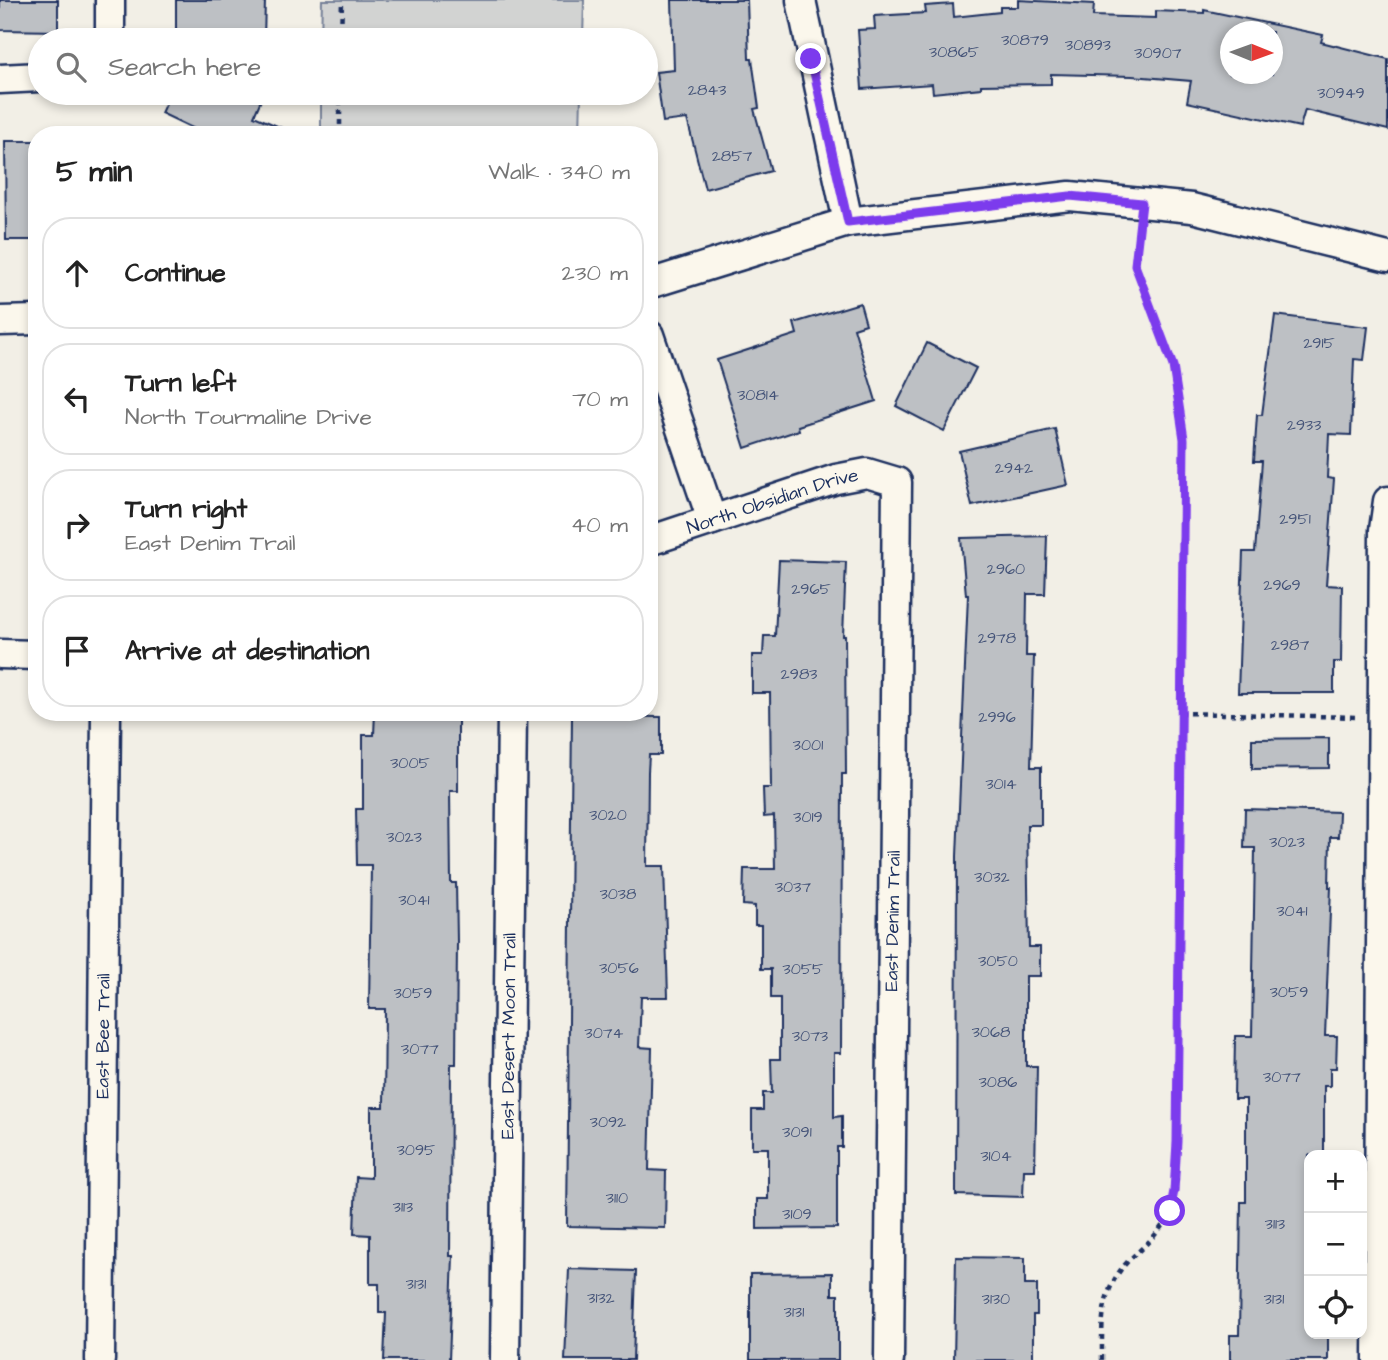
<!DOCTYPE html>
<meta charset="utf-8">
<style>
body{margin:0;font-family:"Architects Daughter",sans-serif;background:#f6f6f6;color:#222}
.controls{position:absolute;right:21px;bottom:21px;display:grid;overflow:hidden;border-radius:14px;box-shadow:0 4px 10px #0003}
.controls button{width:63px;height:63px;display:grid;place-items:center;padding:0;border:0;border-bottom:2px solid #e0e0e0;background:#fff;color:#222;font:35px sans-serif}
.compass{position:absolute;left:1220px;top:21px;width:63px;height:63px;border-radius:50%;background:#fff;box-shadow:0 4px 10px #0003;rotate:91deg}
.stop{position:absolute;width:21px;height:21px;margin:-16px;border:5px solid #7c3aed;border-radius:50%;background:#fff}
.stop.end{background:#7c3aed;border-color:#fff;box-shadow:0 2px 7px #0008}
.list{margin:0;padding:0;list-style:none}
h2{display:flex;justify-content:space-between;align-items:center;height:91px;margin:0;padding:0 28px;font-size:30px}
h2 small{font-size:23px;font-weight:400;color:#767676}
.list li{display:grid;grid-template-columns:46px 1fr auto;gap:21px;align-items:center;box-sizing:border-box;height:112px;margin:0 14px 14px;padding:0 14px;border:2px solid #e0e0e0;border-radius:28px}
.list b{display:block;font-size:26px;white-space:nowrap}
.list p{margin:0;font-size:23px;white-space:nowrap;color:#767676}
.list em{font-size:23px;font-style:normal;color:#767676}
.icon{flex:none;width:38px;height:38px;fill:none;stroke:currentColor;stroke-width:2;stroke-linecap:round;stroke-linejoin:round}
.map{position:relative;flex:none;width:1388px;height:1360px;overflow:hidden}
.search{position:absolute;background:#fff;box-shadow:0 4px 10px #0003;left:28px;top:28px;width:630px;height:77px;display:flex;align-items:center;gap:18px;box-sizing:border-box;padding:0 24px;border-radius:38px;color:#767676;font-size:26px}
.panel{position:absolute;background:#fff;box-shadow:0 4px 10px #0003;left:28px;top:126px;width:630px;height:595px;border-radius:28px}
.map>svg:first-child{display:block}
</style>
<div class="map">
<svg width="1388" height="1360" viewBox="0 0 1388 1360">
<rect width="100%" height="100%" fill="#f2efe6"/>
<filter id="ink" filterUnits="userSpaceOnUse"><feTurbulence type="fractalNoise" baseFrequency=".0143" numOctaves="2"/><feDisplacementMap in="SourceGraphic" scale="14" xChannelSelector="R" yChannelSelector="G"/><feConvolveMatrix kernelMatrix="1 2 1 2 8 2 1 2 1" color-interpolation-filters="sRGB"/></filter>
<g filter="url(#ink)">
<!-- green -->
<g fill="#d2d3d2" stroke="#768198" stroke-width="2">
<polygon points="322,0 584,0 583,40 321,40"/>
<polygon points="321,93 581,93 580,135 321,135"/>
</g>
<!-- building -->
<g fill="#bdc0c4" stroke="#1b2f5e" stroke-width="2" fill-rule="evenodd">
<polygon points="0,0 58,0 58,31 0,30"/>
<polygon points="176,0 265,0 264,40 176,40"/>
<polygon points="672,0 747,0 749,59 752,59 759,108 754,109 771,171 705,189 687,119 663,122 656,72 674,70"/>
<path d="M1018 0 1094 4 1093 16 1156 18V11L1204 13V10L1323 35 1321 42 1388 59V130L1305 110 1300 127 1187 102 1191 81 1132 76 1051 74V84L981 85V88L933 93 932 84 862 89 858 30 875 29 874 16 926 13 925 6 953 4 954 17 1000 12V7H1018ZM1230 32H1272V74H1230Z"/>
<polygon points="170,93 264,93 254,116 298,135 207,135 161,113"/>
<polygon points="5,141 37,141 37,240 6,240"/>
<polygon points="860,303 866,324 854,328 876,401 798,426 799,430 745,448 717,360 797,334 794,323"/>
<polygon points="1275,315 1368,327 1364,360 1354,359 1351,435 1329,434 1327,478 1334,479 1326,585 1342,586 1341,662 1334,662 1334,693 1238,693 1243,552 1255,552 1262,461 1254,461 1257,415 1262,415"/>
<polygon points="927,343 976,368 944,431 896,406"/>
<polygon points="1055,429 1068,485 972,506 959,451"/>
<polygon points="1047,536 1045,594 1027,594 1026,656 1034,656 1031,767 1041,767 1041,825 1027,825 1029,947 1040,947 1040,976 1026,976 1026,1066 1037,1066 1035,1170 1024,1170 1023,1197 956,1195 957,856 968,595 966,595 961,538"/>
<polygon points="779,560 846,562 843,636 845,636 846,774 842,774 841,1053 834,1053 834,1117 842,1116 842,1147 837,1147 837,1228 757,1229 757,1199 768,1199 768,1148 752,1148 752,1110 763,1110 763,1093 772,1093 771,1059 780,1059 780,998 771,998 771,969 761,969 761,925 755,925 755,906 743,905 744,869 775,869 774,816 764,817 763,788 771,788 770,693 752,693 752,655 763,655 764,636 775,636"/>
<polygon points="375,712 458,712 458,791 450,791 451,883 456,883 457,941 456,1064 451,1064 450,1256 453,1256 449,1360 384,1360 386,1313 379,1313 379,1284 370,1284 370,1235 354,1234 356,1177 371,1178 371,1107 384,1107 385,1009 369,1009 371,865 357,865 356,809 363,809 363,735 374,735"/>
<polygon points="572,716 661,717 661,755 649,755 648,772 647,866 664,866 668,997 641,997 639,1047 652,1048 649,1170 666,1171 665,1228 567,1226"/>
<polygon points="1329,738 1329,768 1252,769 1252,739"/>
<polygon points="1245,809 1339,812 1338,837 1330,837 1329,887 1331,887 1325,1036 1337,1036 1336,1068 1330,1068 1330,1086 1324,1086 1324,1155 1309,1155 1309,1334 1328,1334 1328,1360 1230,1360 1230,1335 1239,1335 1241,1202 1246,1202 1246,1099 1234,1099 1235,1036 1252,1036 1255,848 1244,848"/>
<polygon points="956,1257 1025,1258 1025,1285 1037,1285 1037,1315 1033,1315 1033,1360 954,1360"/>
<polygon points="569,1269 636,1271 633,1360 565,1360"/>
<polygon points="832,1273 832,1295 838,1295 838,1360 750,1360 750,1274"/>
</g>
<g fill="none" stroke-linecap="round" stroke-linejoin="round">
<defs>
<g id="minor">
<polyline points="801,0 848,222"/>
<polyline points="106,40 110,30 110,0"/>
<polyline points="0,79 40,77"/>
<polyline points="649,284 848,222 1070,196 1192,208 1388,257"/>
<polyline points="0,321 37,320"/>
<polyline points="649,335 712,520"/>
<path id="s1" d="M649 541 836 479 867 473 897 482 889 1360"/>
<polyline points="0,654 37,655"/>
<path id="s2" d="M100 1360 106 712"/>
<path id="s3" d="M505 1360 512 712"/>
<polyline points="1378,1360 1384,530 1388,501"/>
</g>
</defs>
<!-- minor casing -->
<use href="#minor" stroke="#1b2f5e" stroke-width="33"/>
<!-- path -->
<g stroke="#1b2f5e" stroke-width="4.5" stroke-dasharray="5 5" stroke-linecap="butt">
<polyline points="341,40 342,0"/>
<polyline points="340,135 340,93"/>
<polyline points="1180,713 1357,717"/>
<path d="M1102 1360C1102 1320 1100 1291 1129 1260 1145 1245 1161 1233 1170 1211 1178 1190 1176 1164 1177 1142L1184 439 1173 366 1135 265 1138 232"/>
</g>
<!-- minor -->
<use href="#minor" stroke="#fbf7ec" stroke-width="28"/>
</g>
</g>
<g fill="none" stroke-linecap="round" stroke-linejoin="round" filter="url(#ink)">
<!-- route -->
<polyline stroke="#7c3aed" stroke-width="9" points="811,59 848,222 1070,196 1142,203 1135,265 1173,366 1184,439 1177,1142 1174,1191 1170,1211"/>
</g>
<g text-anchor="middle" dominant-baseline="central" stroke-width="6" stroke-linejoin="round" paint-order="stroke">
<!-- number labels -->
<g font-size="16" fill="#445378">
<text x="1025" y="40">30879</text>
<text x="1088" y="45">30893</text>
<text x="954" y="52">30865</text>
<text x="1158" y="53">30907</text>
<text x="707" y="90">2843</text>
<text x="1341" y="93">30949</text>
<text x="732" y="156">2857</text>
<text x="1319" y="343">2915</text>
<text x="758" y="395">30814</text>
<text x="1304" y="425">2933</text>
<text x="1014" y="468">2942</text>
<text x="1295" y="519">2951</text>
<text x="1006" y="569">2960</text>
<text x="1282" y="585">2969</text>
<text x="811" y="589">2965</text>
<text x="997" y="638">2978</text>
<text x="1290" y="645">2987</text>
<text x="799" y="674">2983</text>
<text x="997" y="717">2996</text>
<text x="808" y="745">3001</text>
<text x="410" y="763">3005</text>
<text x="1001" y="784">3014</text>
<text x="608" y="815">3020</text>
<text x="808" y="817">3019</text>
<text x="404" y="837">3023</text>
<text x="1287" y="842">3023</text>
<text x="992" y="877">3032</text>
<text x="793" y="887">3037</text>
<text x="618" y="894">3038</text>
<text x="414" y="900">3041</text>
<text x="1292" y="911">3041</text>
<text x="998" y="961">3050</text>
<text x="619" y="968">3056</text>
<text x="803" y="969">3055</text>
<text x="1289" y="992">3059</text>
<text x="413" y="993">3059</text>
<text x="991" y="1032">3068</text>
<text x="604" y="1033">3074</text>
<text x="810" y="1036">3073</text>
<text x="420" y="1049">3077</text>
<text x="1282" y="1077">3077</text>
<text x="998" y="1082">3086</text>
<text x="608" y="1122">3092</text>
<text x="797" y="1132">3091</text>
<text x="416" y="1150">3095</text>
<text x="996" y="1156">3104</text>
<text x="617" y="1198">3110</text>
<text x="403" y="1207">3113</text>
<text x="797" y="1214">3109</text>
<text x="1275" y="1224">3113</text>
<text x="416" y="1284">3131</text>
<text x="601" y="1298">3132</text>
<text x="996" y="1299">3130</text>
<text x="1274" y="1299">3131</text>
<text x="794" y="1312">3131</text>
</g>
<!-- street labels -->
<g font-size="19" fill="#1b2f5e" stroke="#fbf7ec">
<text stroke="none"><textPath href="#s1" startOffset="130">North Obsidian Drive</textPath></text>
<text transform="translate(893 921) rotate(-89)">East Denim Trail</text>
<text stroke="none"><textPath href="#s2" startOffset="324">East Bee Trail</textPath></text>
<text stroke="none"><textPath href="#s3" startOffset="324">East Desert Moon Trail</textPath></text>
</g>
</g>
</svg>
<div class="controls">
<button>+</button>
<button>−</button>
<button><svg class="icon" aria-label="locate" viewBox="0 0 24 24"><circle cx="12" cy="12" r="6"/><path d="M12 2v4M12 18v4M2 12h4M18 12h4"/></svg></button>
</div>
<svg class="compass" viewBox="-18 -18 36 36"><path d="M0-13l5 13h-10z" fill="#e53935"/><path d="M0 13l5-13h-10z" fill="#767676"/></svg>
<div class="stop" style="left:1170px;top:1211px"></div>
<div class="stop end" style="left:811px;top:59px"></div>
<div class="search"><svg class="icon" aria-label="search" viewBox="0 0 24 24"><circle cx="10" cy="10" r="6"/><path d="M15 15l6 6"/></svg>Search here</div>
<section class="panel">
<h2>5 min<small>Walk · 340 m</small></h2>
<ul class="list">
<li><svg class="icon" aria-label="ahead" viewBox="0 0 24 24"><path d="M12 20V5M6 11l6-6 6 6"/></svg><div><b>Continue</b></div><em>230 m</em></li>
<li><svg class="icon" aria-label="left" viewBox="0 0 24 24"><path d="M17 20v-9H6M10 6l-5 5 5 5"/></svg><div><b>Turn left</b><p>North Tourmaline Drive</p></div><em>70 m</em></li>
<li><svg class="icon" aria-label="right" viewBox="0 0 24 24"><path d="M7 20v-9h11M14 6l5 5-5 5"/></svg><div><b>Turn right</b><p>East Denim Trail</p></div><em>40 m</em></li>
<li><svg class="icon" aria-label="arrive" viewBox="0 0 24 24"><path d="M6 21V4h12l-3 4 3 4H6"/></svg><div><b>Arrive at destination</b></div></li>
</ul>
</section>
</div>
